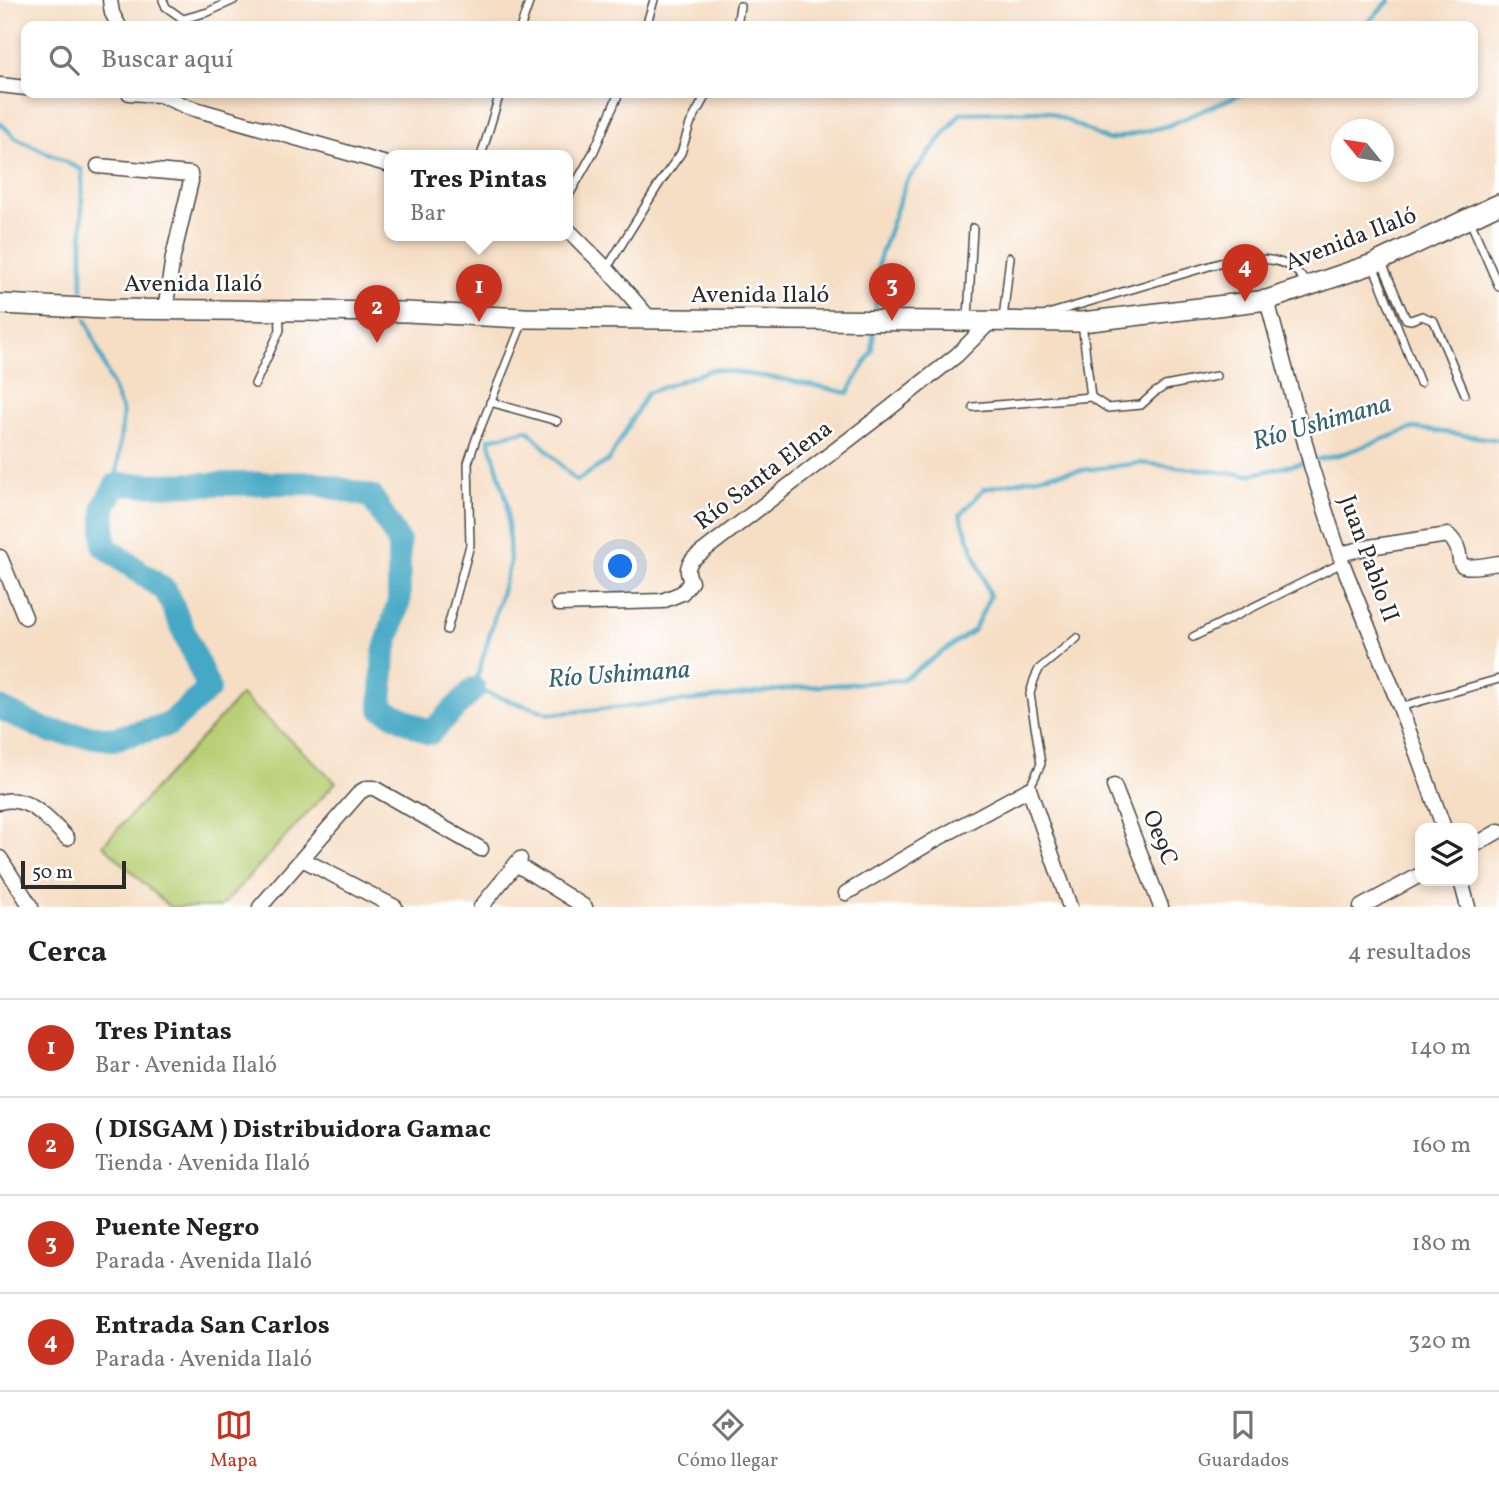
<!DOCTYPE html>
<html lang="es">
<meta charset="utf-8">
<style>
body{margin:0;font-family:Vollkorn,serif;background:#f2f2f2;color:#222}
.controls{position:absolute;right:21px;bottom:21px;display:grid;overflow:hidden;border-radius:14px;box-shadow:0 4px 10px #0003}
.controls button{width:63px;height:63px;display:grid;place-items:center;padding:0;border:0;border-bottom:2px solid #e0e0e0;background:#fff;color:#222;font:35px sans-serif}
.compass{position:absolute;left:1331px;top:119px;width:63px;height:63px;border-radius:50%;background:#fff;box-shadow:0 4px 10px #0003;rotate:300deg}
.scale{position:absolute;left:21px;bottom:18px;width:105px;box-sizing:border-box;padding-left:7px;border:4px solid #2b2b2b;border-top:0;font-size:19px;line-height:24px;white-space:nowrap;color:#2b2b2b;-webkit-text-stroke:5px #fff;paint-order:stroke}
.you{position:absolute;left:621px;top:567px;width:24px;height:24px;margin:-18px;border:5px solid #fff;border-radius:50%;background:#1a73e8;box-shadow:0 0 0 10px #1a73e833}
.badge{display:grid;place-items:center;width:46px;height:46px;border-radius:50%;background:#c8321e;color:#fff;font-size:23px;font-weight:700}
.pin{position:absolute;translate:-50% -58px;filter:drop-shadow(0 2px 4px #0008)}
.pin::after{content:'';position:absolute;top:37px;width:24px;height:21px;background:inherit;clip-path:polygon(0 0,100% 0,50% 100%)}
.popup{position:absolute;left:384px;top:150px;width:189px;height:91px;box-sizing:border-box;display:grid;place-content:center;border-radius:14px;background:#fff;filter:drop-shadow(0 2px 5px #0005);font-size:23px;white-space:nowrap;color:#767676}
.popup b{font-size:26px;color:#222}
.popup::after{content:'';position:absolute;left:50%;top:100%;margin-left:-14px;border:14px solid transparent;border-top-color:#fff}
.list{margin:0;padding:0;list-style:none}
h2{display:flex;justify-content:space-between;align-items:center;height:91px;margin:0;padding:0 28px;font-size:30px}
h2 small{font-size:23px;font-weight:400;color:#767676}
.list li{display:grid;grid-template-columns:46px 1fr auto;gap:21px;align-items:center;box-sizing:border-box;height:98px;padding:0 28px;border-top:2px solid #e0e0e0}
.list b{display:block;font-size:26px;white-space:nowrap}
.list p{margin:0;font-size:23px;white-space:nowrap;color:#767676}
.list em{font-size:23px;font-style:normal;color:#767676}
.icon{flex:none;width:38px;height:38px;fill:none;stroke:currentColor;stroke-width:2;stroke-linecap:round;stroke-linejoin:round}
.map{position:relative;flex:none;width:1499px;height:907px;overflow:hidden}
.search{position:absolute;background:#fff;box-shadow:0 4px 10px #0003;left:21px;right:21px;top:21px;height:77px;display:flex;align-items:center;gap:18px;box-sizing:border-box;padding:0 24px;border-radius:14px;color:#767676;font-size:26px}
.sheet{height:483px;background:#fff}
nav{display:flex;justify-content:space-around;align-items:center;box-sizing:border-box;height:98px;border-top:2px solid #e0e0e0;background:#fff;font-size:19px;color:#767676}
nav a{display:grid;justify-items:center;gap:4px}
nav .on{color:#c8321e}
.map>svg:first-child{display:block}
</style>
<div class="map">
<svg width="1499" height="907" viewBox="0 0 1499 907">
<rect width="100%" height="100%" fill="#fff"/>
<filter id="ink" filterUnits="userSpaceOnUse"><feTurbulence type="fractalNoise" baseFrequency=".0143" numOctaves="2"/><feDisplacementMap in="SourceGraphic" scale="14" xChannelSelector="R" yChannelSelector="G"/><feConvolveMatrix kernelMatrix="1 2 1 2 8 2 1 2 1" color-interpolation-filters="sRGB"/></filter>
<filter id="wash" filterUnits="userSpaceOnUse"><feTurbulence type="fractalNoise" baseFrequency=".00686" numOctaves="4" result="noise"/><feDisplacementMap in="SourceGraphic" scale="28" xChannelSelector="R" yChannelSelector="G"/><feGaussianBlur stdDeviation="1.57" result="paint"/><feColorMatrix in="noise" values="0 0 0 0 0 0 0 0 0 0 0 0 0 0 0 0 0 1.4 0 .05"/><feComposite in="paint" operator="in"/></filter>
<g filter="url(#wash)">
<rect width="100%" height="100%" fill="#f6dec5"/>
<!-- green -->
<polygon fill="#b8cf74" stroke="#727d50" stroke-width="2" points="241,695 336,782 221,907 169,907 103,845"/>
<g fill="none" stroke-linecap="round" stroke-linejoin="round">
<!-- stream -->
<g stroke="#44a8c4" stroke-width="4.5">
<polyline points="1364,26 1390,0"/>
<polyline points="0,123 15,137 82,170 82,289"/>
<polyline points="875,314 879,260 906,182 961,113 1047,111 1108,140 1167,126 1244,93"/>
<polyline points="86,319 123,413 116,485"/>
<polyline points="874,327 872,351 848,393 787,380 713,369 647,393 609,460 576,481 528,430 489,439 507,502 510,563 474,689 551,714 715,698 795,688 902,680 974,630 990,596 960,515 984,489 1052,474 1140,463 1249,475 1345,453 1414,428 1499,440"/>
</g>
<!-- river -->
<polyline stroke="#44a8c4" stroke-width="24" points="0,708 48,731 112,739 168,725 209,689 166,591 104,546 104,506 116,485 315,483 372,497 399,542 399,601 384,653 381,708 430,733 474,689"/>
</g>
</g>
<g filter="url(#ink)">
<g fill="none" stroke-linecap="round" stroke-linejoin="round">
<defs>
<g id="lane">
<polyline points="163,0 166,7 183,19 208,12 234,0"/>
<polyline points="521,26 530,0"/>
<polyline points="646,26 654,0"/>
<polyline points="737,26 740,6"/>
<polyline points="481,156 500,93"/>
<polyline points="568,197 594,151 619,93"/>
<polyline points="1470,221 1499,287"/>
<polyline points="1382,263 1406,319 1411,320 1422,316 1434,321 1465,394"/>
<polyline points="1373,265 1420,383"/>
<polyline points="607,268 659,184 681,153 690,124 707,93"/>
<path d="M1048 314 1223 262C1255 259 1289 252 1307 285"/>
<polyline points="968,318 973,228"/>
<polyline points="1003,319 1010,257"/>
<polyline points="1082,323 1091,397 1108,408 1141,405 1154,393 1165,386 1216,376"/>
<polyline points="255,384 280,330 279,311"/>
<polyline points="490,402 557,421"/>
<polyline points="973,407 1091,397"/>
<polyline points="447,630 470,545 468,463 476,439 524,319"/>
<polyline points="1193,637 1342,563"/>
<polyline points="1400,707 1499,679"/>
<polyline points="1029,789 1041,764 1030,694 1034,680 1039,669 1077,638"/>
</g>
<g id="street">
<polyline points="110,0 112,13 119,26"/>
<polyline points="0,85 26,88"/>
<polyline points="129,93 160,95 188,107 390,165"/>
<polyline points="98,166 190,174 191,181 173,257 165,310"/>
<polyline points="568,230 606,268 651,320"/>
<polyline points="1267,300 1312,469 1342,562 1400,707 1444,828"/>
<path d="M1340 554 1369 547 1448 535C1474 559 1438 574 1499 563"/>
<polyline points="0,557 25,617"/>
<path d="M559 604 662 601 682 593 691 582C687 572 686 567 693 559L885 412 957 355 989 323"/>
<polyline points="1114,786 1161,907"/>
<path d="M0 802C28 794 49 820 67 838"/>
<polyline points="1473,846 1499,831"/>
<polyline points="0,858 31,907"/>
<polyline points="302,859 395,907"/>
<polyline points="516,864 585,907"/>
<polyline points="1461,881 1468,907"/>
<polyline points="846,893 933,841 1029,789 1070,907"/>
<polyline points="260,907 360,792 367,788 374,788 481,849"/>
<polyline points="481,907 520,859"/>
<polyline points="1361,907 1420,875"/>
</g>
<polyline id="secondary" points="0,304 106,309 406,312 524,318 1082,322 1267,300 1373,264 1499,204"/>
</defs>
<!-- lane casing -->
<use href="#lane" stroke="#494642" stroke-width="10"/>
<!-- street casing -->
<use href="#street" stroke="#494642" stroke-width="17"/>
<!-- secondary casing -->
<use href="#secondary" stroke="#494642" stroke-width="22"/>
<!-- lane -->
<use href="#lane" stroke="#fff" stroke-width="7"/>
<!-- street -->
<use href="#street" stroke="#fff" stroke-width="14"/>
<!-- secondary -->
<use href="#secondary" stroke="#fff" stroke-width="19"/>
</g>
</g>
<g text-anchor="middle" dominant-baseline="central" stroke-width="5" stroke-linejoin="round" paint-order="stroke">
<!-- street labels -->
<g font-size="24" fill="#2b2b2b" stroke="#fff">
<text transform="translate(1351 240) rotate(-21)">Avenida Ilaló</text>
<text x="193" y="285">Avenida Ilaló</text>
<text x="760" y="296">Avenida Ilaló</text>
<text transform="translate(764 476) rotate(-37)">Río Santa Elena</text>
<text transform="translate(1368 559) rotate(70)">Juan Pablo II</text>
<text transform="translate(1159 838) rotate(68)">Oe9C</text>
</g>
<!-- water labels -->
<g font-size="26" font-style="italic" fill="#366370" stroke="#fff">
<text transform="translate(1322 423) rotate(-16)">Río Ushimana</text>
<text transform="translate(619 675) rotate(-4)">Río Ushimana</text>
</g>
</g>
</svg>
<div class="controls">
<button><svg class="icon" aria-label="layers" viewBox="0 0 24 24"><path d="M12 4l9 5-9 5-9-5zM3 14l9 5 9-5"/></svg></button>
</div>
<svg class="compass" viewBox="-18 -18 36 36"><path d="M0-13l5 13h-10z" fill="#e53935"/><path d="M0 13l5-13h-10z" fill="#767676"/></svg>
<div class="scale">50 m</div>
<div class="you"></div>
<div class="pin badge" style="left:479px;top:322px">1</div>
<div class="popup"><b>Tres Pintas</b>Bar</div>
<div class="pin badge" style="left:377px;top:343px">2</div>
<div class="pin badge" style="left:892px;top:321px">3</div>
<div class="pin badge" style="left:1245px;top:302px">4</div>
<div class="search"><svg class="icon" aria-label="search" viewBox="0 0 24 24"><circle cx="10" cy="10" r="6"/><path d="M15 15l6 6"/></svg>Buscar aquí</div>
</div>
<section class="sheet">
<h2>Cerca<small>4 resultados</small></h2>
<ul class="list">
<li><span class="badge">1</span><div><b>Tres Pintas</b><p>Bar · Avenida Ilaló</p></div><em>140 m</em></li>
<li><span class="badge">2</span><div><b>( DISGAM ) Distribuidora Gamac</b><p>Tienda · Avenida Ilaló</p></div><em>160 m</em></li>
<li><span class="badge">3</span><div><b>Puente Negro</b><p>Parada · Avenida Ilaló</p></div><em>180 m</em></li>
<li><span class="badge">4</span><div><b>Entrada San Carlos</b><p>Parada · Avenida Ilaló</p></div><em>320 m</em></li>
</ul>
</section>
<nav>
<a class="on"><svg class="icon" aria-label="map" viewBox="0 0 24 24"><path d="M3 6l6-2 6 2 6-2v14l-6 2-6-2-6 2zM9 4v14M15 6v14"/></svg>Mapa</a>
<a><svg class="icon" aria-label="directions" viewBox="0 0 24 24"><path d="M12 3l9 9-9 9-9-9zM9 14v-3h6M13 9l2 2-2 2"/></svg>Cómo llegar</a>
<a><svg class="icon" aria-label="saved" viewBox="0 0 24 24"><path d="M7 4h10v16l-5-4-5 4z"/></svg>Guardados</a>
</nav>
